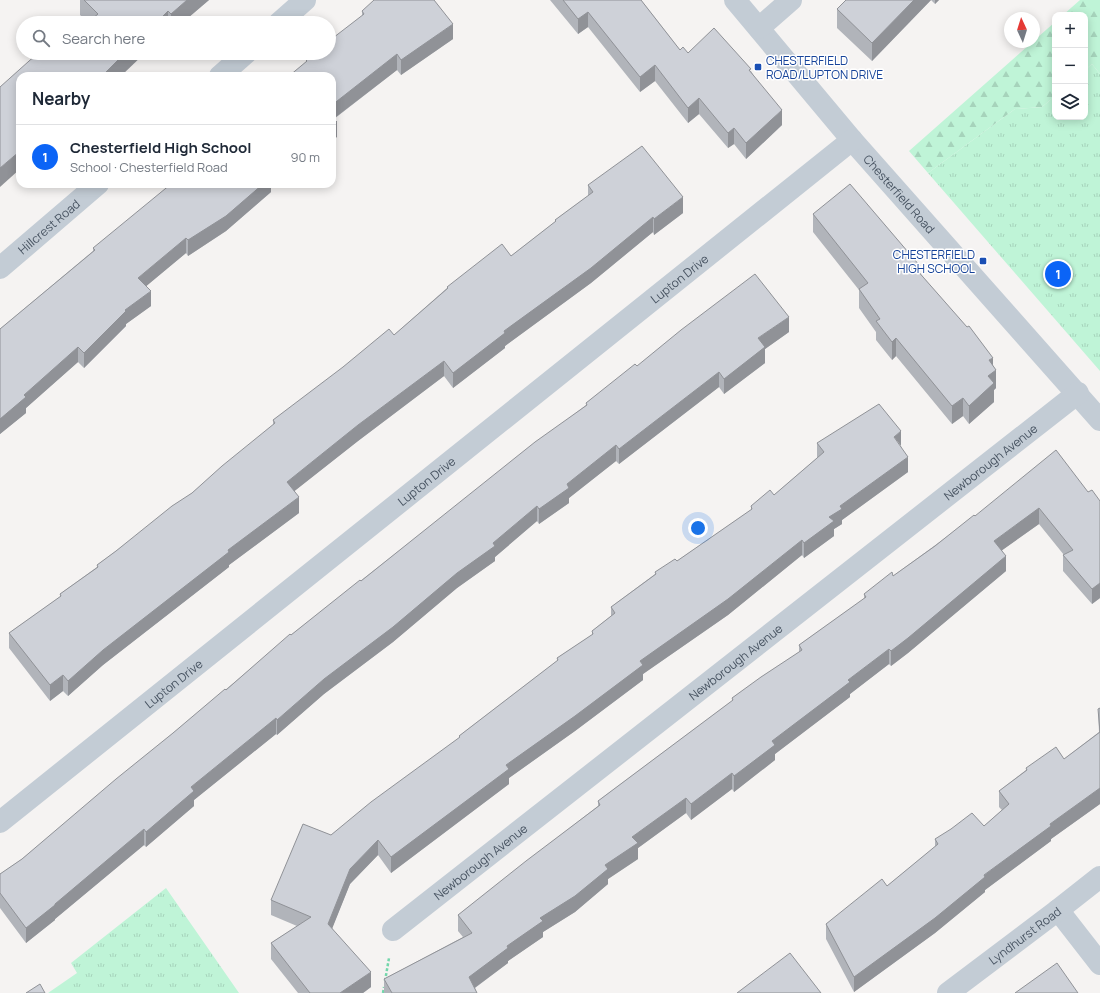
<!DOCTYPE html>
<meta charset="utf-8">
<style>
body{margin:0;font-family:Manrope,sans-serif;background:#f2f2f3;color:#1f2937}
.controls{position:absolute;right:12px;top:12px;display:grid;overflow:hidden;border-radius:8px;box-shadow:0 2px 10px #0003}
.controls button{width:36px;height:36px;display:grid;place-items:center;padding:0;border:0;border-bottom:1px solid #e0e1e3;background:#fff;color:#1f2937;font:20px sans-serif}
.compass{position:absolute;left:1004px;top:12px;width:36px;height:36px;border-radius:50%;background:#fff;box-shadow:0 2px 10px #0003;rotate:356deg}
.you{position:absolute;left:698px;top:528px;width:14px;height:14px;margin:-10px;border:3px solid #fff;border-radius:50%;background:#1a73e8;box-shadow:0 0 0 6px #1a73e833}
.badge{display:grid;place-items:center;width:26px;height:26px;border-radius:50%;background:#0b64f6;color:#fff;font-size:13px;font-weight:700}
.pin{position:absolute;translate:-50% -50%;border:2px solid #fff;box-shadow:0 1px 4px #0006}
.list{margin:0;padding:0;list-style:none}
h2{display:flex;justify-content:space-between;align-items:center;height:52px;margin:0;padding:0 16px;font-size:17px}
h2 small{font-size:13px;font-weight:400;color:#747a83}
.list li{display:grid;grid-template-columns:26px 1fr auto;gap:12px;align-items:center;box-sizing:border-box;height:64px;padding:0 16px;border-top:1px solid #e0e1e3}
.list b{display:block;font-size:15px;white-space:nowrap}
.list p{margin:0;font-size:13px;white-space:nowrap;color:#747a83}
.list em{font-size:13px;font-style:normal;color:#747a83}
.icon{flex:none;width:22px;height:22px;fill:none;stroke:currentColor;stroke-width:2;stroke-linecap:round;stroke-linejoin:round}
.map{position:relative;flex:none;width:1100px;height:993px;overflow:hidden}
.search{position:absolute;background:#fff;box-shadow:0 2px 10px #0003;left:16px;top:16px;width:320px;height:44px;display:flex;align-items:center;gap:10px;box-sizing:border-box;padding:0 14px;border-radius:22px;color:#747a83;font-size:15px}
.panel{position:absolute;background:#fff;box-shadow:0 2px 10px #0003;left:16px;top:72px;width:320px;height:116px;border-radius:12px}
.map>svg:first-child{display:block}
</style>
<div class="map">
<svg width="1100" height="993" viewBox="0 0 1100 993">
<defs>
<pattern id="grass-tufts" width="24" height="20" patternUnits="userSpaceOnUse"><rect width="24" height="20" fill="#bff4d7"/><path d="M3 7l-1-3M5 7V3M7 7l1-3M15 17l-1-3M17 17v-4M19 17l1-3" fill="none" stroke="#a6d3bb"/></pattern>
<pattern id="forest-firs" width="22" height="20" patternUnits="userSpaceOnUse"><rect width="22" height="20" fill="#bff4d7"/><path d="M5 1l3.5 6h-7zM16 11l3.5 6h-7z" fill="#a6d3bb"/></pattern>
</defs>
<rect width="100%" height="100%" fill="#f5f3f2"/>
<!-- grass -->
<g fill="url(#grass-tufts)">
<polygon points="1092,64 1100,74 1100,371 928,173 1015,109 1042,107 1055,96 1055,117 1085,117 1085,70"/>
<polygon points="166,888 239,993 48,993 77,973 71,963"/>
</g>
<!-- forest -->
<g fill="url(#forest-firs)">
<polygon points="1080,0 1100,0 1100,74 1092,64 1085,70 1085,15 1063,15"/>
<polygon points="1055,22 1055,96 1042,107 1015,109 928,173 909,151"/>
</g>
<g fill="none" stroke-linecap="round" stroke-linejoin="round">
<!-- path -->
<g stroke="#74d6ab" stroke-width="2.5" stroke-dasharray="3 2" stroke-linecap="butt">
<polyline points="385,981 389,958"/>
<polyline points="383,993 384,987"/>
</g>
<!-- street -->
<g stroke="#c3ccd5" stroke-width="22">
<path id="s1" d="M735 0 852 140 1100 420"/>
<polyline points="279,23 305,0"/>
<polyline points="759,28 791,0"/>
<polyline points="220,76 246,53"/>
<path id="s2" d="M0 268 98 184"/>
<path id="s3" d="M0 822 852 140"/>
<polyline points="1058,910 1100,964"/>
<path id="s4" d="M393 930 1078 393"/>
<path id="s5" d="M948 993 1058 910 1100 877"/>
</g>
</g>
<!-- wall -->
<g fill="#b1b4ba">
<polygon points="80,0 209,0 182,23 87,23 88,22 80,15"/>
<polygon points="550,0 641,0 680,50 751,71 782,125 746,159 734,144 728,148 699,114 688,123 655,81 640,92 588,27 578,34"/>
<polygon points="846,0 939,0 935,4 931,0 872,61 837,28 837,9"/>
<polygon points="362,11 453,39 401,75 397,70 334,119 337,137 306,62 306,60 362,16"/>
<polygon points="271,184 271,192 226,231 188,256 186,253 146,286 151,306 126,324 126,326 84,368 78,362 26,408 26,413 0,434 0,329 93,251 93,248"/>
<polygon points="588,185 683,213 654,235 653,232 591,283 505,346 505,348 453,388 444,376 358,441 294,491 299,513 229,565 229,567 103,665 68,696 63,691 50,701 9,648 9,633 60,597 60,594 97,567 97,565 116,551 192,493 273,425 273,420 394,335 447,288 447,287 511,256 555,222 555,220 588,196"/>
<polygon points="813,214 920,273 993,366 996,388 994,390 994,402 969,424 963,416 952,424 896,356 892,360 876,340 876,332 859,308 859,290 813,232"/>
<polygon points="789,332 765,349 765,363 724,394 719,387 619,464 616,461 569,498 569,503 539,524 537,521 495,557 495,561 457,588 393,642 324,694 277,735 276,734 194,800 194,806 146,847 144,845 55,919 55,920 26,943 0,908 0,874 22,859 291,635 586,405 586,403 637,366"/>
<polygon points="817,443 901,446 908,472 842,520 842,524 834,529 834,536 804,558 802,555 728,615 643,674 643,680 575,731 509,778 509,784 391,873 378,855 350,884 332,928 371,987 363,993 298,993 271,959 271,943 297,926 271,915 271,900 331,835 459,738 459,736 557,661 557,658 592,635 592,631 611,616 611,607 655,574 655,572 677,561 751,510 751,506 774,495 817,458"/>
<polygon points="1088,492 1100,501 1100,598 1092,604 1063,571 1063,555 1064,555 1039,524 1002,550 1006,571 908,653 891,666 889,664 850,694 850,697 775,754 775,760 734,792 732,789 691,820 686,813 638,848 638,859 608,879 608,884 575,912 543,932 543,937 508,961 508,963 475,988 477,993 384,993 384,979 463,937 458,931 458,915 598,806 598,801 732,701 732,698 799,652 799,645 864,599 864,594 893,576 975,516"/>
<polygon points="1100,708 1100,804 1051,839 1051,841 985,890 985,892 935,933 854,992 826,939 826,924 887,886 935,847 935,839 984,826 1002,810 999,807 999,791 1026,770 1026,768 1064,759 1099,732 1098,709"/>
</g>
<!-- shaded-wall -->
<g fill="#909297">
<polygon points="187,0 209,0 182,23 171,23 171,14"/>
<polygon points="914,0 931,0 872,61 872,43"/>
<polygon points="935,0 939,0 935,4"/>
<polygon points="168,11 168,23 156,23"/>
<polygon points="588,12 588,27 578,34 578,19"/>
<polygon points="453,24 453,39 401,75 401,60"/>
<polygon points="125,53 145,53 121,76 102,76"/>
<polygon points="397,54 397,70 332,120 332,105"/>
<polygon points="655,65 655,81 640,92 640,77"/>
<polygon points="699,98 699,114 688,123 688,108"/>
<polygon points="782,110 782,125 746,159 746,143"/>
<polygon points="337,122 337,137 332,141 332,126"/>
<polygon points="734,128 734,144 728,148 728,133"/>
<polygon points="20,151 20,169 0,187 0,168"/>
<polygon points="263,184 271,184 271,192 226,231 188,256 188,240"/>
<polygon points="683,197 683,213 654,235 654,219"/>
<polygon points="653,217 653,232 591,283 505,346 505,348 453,388 453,373 504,331"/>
<polygon points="186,238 186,253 138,293 138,278"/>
<polygon points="920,266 920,284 916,269"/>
<polygon points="151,291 151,306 126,324 126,326 84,368 84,353 125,310"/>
<polygon points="789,317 789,332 765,349 765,363 724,394 724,379 758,338"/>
<polygon points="896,338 896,356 892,360 892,342"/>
<polygon points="78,347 78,362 26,408 26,413 0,434 0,419 24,395"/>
<polygon points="993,358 993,372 996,370 996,388 994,390 994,402 969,424 969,406 989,360"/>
<polygon points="444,361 444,376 358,441 287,497 287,482 358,425"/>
<polygon points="719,372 719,387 619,464 619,449"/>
<polygon points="963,398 963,416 952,424 952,406"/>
<polygon points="901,431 901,446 894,437"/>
<polygon points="616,445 616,461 569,498 569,503 539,524 539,509 567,484"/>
<polygon points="908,457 908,472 842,520 842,524 834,529 834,536 804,558 804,543 840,506"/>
<polygon points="299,497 299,513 229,565 229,567 103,665 68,696 68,681 103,650 228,550"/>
<polygon points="537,506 537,521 495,557 495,561 457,588 393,642 324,694 277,735 277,720 324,679 457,573"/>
<polygon points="1039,508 1039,524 994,556 994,541"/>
<polygon points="802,540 802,555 728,615 643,674 643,680 575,731 509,778 509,784 391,873 391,857 506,765 640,661"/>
<polygon points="1006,556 1006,571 908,653 891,666 891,651"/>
<polygon points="1100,583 1100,598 1092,604 1092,589"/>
<polygon points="889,649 889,664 850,694 850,697 775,754 775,760 734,792 734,776 772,741 848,680"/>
<polygon points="63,675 63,691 50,701 50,685"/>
<polygon points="276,718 276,734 194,800 194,806 146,847 146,832 191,787"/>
<polygon points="732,773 732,789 691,820 691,804"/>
<polygon points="1100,788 1100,804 1051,839 1051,841 985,890 985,892 935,933 854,992 854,977 1050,824"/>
<polygon points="686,798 686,813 638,848 638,859 608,879 608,884 575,912 543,932 543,937 508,961 508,963 469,992 469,977 507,946 540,918 605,865 632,837"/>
<polygon points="144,829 144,845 55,919 55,920 26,943 26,928"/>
<polygon points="378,840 378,855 350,884 328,939 328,924 350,869"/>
<polygon points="371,972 371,987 363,993 340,993"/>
</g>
<!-- building -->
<g fill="#ced1d8" stroke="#909297">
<polygon points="84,0 187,0 171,14 168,11 156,23 87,23 98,14"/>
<polygon points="374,0 434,0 453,24 401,60 397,54 332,105 332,76 289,76 307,61 306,60 314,53 329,53 329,41 364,14 362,11"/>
<polygon points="563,0 641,0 680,50 683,47 688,53 714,28 751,69 749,70 782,110 746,143 734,128 728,133 699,98 688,108 655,65 640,77 588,12 578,19"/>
<polygon points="846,0 914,0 872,43 837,9"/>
<polygon points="38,53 46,53 48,55 51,53 125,53 102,76 20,76 20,151 0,168 0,87"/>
<polygon points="332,117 337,122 332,126"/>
<polygon points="642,146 683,197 654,219 653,217 591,268 504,331 505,333 453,373 444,361 358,425 287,482 299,497 228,550 229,552 103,650 68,681 63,675 50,685 9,633 61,596 60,594 98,567 97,565 116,551 172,506 192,493 222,466 275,423 273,420 343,367 389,329 394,335 448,288 447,287 502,244 511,256 556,221 555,220 593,192 588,185"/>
<polygon points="171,184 263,184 226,216 188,240 186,238 138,278 151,291 125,310 126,311 84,353 78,347 24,395 26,397 0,419 0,329 95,250 93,248"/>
<polygon points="850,184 920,266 916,269 967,327 969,326 993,358 989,360 996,370 988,376 994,383 969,406 963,398 952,406 896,338 892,342 876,321 880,319 859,289 868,283 813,214"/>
<polygon points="755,274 789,317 758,338 765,347 724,379 719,372 619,449 616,445 567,484 569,488 539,509 537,506 493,543 495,546 457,573 393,627 324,679 277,720 276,718 191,787 194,791 146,832 144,829 55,904 55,905 26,928 0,893 0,874 22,859 116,779 173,733 225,689 226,690 290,634 291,635 360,580 361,581 535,442 587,405 586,403 635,364 637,366 681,330"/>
<polygon points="879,404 901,431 894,437 908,457 840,506 842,509 829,517 834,521 804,543 802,540 728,599 640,661 643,665 575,716 506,765 509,769 391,857 378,840 350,869 328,924 371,972 340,993 310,993 271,943 311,917 271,900 303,824 331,835 371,802 460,737 459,736 558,660 557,658 593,634 592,631 615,613 611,607 656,574 655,572 675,559 677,561 752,509 751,506 770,490 774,495 824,452 817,443"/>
<polygon points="1056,450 1088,492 1092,490 1100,501 1100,583 1092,589 1063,555 1073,550 1039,508 994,541 1006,556 908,638 891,651 889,649 848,680 850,682 772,741 775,745 734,776 732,773 691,804 686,798 632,837 638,843 605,865 608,869 575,896 540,918 543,921 507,946 508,948 469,977 477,993 392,993 384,979 472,933 458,915 526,861 600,805 598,801 733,700 732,698 761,677 802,650 799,645 866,597 864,594 892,572 893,576 935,546 974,515 975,516"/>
<polygon points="1100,708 1100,788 1050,824 1051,826 984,875 985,877 935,918 854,977 826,924 882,879 887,886 938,844 935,839 951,829 972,813 984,826 1009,804 999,791 1027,770 1026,768 1056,747 1064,759 1100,732 1098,709"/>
<polygon points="790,953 821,993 737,993"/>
<polygon points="1057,963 1078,993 1015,993"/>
<polygon points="40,984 45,993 26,993"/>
</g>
<!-- markers -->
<g fill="#1a4fb4" stroke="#fff" stroke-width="1.5">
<rect x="754" y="63" width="8" height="8" rx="2"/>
<rect x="979" y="257" width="8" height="8" rx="2"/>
</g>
<g text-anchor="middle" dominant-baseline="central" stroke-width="3" stroke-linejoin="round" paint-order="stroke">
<!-- transit labels -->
<g font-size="12" fill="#164399" stroke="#fff" text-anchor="start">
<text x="766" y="60">CHESTERFIELD<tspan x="766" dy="14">ROAD/LUPTON DRIVE</tspan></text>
<text x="975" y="254" text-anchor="end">CHESTERFIELD<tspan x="975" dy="14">HIGH SCHOOL</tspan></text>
</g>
<!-- street labels -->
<g font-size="12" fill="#485462" stroke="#fff">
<text stroke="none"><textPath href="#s1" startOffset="254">Chesterfield Road</textPath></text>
<text stroke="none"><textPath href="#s2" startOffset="64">Hillcrest Road</textPath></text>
<text stroke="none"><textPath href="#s3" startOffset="870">Lupton Drive</textPath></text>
<text stroke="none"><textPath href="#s4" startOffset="759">Newborough Avenue</textPath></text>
<text stroke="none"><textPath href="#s3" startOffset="546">Lupton Drive</textPath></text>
<text stroke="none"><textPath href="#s4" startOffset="435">Newborough Avenue</textPath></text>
<text stroke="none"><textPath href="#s3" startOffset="222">Lupton Drive</textPath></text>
<text stroke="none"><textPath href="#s4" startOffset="111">Newborough Avenue</textPath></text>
<text stroke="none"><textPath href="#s5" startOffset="96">Lyndhurst Road</textPath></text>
</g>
</g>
</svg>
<div class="controls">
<button>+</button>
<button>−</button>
<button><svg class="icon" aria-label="layers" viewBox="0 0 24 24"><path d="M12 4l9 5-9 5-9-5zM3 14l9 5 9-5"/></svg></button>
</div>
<svg class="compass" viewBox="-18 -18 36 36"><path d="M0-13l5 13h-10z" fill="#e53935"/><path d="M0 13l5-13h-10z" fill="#747a83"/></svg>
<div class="you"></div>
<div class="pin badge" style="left:1058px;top:274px">1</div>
<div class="search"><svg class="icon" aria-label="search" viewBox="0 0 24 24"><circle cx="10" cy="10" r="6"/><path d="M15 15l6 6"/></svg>Search here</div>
<section class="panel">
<h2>Nearby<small></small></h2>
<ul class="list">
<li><span class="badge">1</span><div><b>Chesterfield High School</b><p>School · Chesterfield Road</p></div><em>90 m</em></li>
</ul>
</section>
</div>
